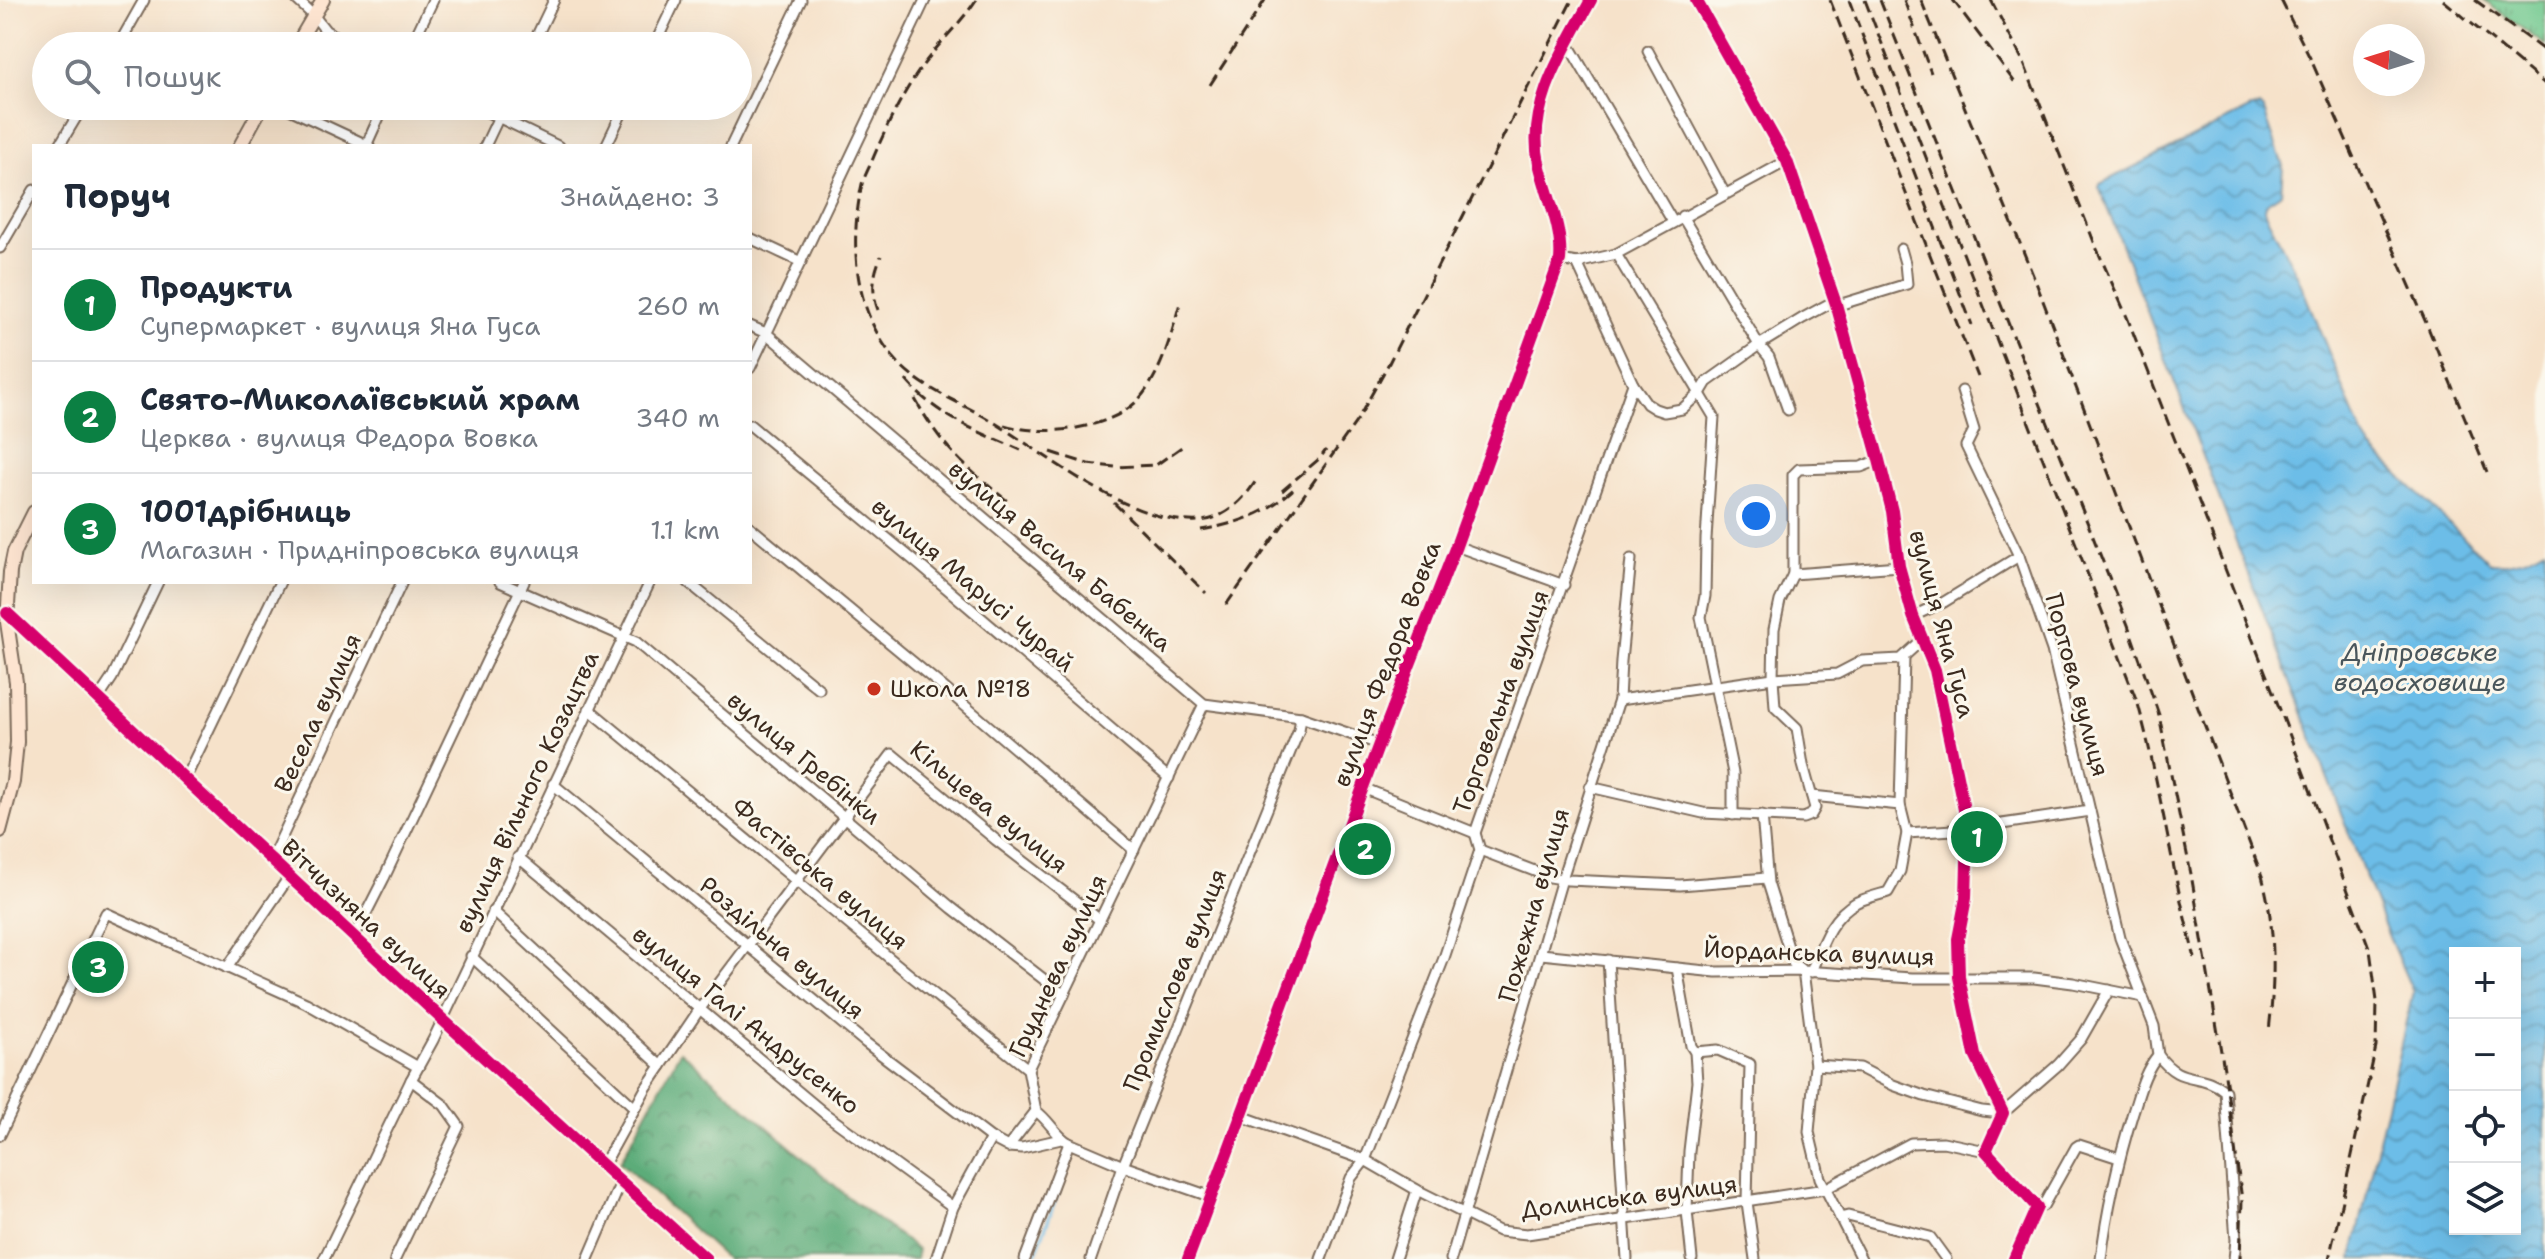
<!DOCTYPE html>
<html lang="uk">
<meta charset="utf-8">
<style>
body{margin:0;font-family:"Shantell Sans",sans-serif;background:#f2f2f3;color:#1f2937}
.controls{position:absolute;right:24px;bottom:24px;display:grid;overflow:hidden;border-radius:0px;box-shadow:0 8px 32px #0002}
.controls button{width:72px;height:72px;display:grid;place-items:center;padding:0;border:0;border-bottom:2px solid #e0e1e3;background:#fff;color:#1f2937;font:40px sans-serif}
.compass{position:absolute;left:2353px;top:24px;width:72px;height:72px;border-radius:50%;background:#fff;box-shadow:0 8px 32px #0002;rotate:274deg}
.you{position:absolute;left:1756px;top:516px;width:28px;height:28px;margin:-20px;border:6px solid #fff;border-radius:50%;background:#1a73e8;box-shadow:0 0 0 12px #1a73e833}
.badge{display:grid;place-items:center;width:52px;height:52px;border-radius:50%;background:#0b8043;color:#fff;font-size:26px;font-weight:700}
.pin{position:absolute;translate:-50% -50%;border:4px solid #fff;box-shadow:0 2px 8px #0006}
.list{margin:0;padding:0;list-style:none}
h2{display:flex;justify-content:space-between;align-items:center;height:104px;margin:0;padding:0 32px;font-size:34px}
h2 small{font-size:26px;font-weight:400;color:#747a83}
.list li{display:grid;grid-template-columns:52px 1fr auto;gap:24px;align-items:center;box-sizing:border-box;height:112px;padding:0 32px;border-top:2px solid #e0e1e3}
.list b{display:block;font-size:30px;white-space:nowrap}
.list p{margin:0;font-size:26px;white-space:nowrap;color:#747a83}
.list em{font-size:26px;font-style:normal;color:#747a83}
.icon{flex:none;width:44px;height:44px;fill:none;stroke:currentColor;stroke-width:2;stroke-linecap:round;stroke-linejoin:round}
.map{position:relative;flex:none;width:2545px;height:1259px;overflow:hidden}
.search{position:absolute;background:#fff;box-shadow:0 8px 32px #0002;left:32px;top:32px;width:720px;height:88px;display:flex;align-items:center;gap:20px;box-sizing:border-box;padding:0 28px;border-radius:44px;color:#747a83;font-size:30px}
.panel{position:absolute;background:#fff;box-shadow:0 8px 32px #0002;left:32px;top:144px;width:720px;height:440px;border-radius:0px}
.map>svg:first-child{display:block}
</style>
<div class="map">
<svg width="2545" height="1259" viewBox="0 0 2545 1259">
<defs>
<pattern id="grass-tufts" width="24" height="20" patternUnits="userSpaceOnUse" patternTransform="scale(2)"><rect width="24" height="20" fill="#70c88e"/><path d="M3 7l-1-3M5 7V3M7 7l1-3M15 17l-1-3M17 17v-4M19 17l1-3" fill="none" stroke="#5da373"/></pattern>
<pattern id="forest-crowns" width="20" height="18" patternUnits="userSpaceOnUse" patternTransform="scale(2)"><rect width="20" height="18" fill="#5cac79"/><path d="M2 6a3 3 0 1 1 6 0M12 15a3 3 0 1 1 6 0" fill="none" stroke="#4d8c63"/></pattern>
<pattern id="water-waves" width="16" height="10" patternUnits="userSpaceOnUse" patternTransform="scale(2)"><rect width="16" height="10" fill="#6cbde8"/><path d="M0 5q4-4 8 0t8 0" fill="none" stroke="#5a9abb"/></pattern>
</defs>
<rect width="100%" height="100%" fill="#fbf7ec"/>
<filter id="ink" filterUnits="userSpaceOnUse"><feTurbulence type="fractalNoise" baseFrequency=".0125" numOctaves="2"/><feDisplacementMap in="SourceGraphic" scale="16" xChannelSelector="R" yChannelSelector="G"/><feConvolveMatrix kernelMatrix="1 2 1 2 8 2 1 2 1" color-interpolation-filters="sRGB"/></filter>
<filter id="wash" filterUnits="userSpaceOnUse"><feTurbulence type="fractalNoise" baseFrequency=".006" numOctaves="4" result="noise"/><feDisplacementMap in="SourceGraphic" scale="32" xChannelSelector="R" yChannelSelector="G"/><feGaussianBlur stdDeviation="1.8" result="paint"/><feColorMatrix in="noise" values="0 0 0 0 0 0 0 0 0 0 0 0 0 0 0 0 0 1.4 0 .05"/><feComposite in="paint" operator="in"/></filter>
<g filter="url(#wash)">
<rect width="100%" height="100%" fill="#f6e2ca"/>
<!-- grass -->
<polygon fill="url(#grass-tufts)" stroke="#567956" stroke-width="2" points="2483,0 2545,0 2545,45"/>
<!-- forest -->
<polygon fill="url(#forest-crowns)" stroke="#4c6b4c" stroke-width="2" points="680,1051 849,1198 918,1250 916,1259 726,1259 620,1162"/>
<!-- water -->
<path fill="url(#water-waves)" stroke="#547483" stroke-width="2" fill-rule="evenodd" d="M2260 107 2264 111 2283 166 2281 193C2272 201 2264 199 2265 213L2298 277 2362 434 2372 449 2490 563C2511 565 2527 559 2545 548V1259H2352L2413 992 2389 937 2099 187 2100 184 2251 108ZM2455 953H2515V1229H2455Z"/>
<g fill="none" stroke-linecap="round" stroke-linejoin="round">
<!-- stream -->
<polyline stroke="#6cbde8" stroke-width="3" points="1034,1259 1069,1163"/>
</g>
</g>
<g filter="url(#ink)">
<g fill="none" stroke-linecap="round" stroke-linejoin="round">
<defs>
<g id="minor">
<polyline points="297,0 314,16 326,31 354,46"/>
<polyline points="1696,0 1787,161 1836,304 1879,460 1892,511 1899,566 1913,616 1935,670 1968,829 1966,898 1958,939 1959,977 1975,1055 2003,1113 1986,1151 2037,1207 2014,1259"/>
<polyline points="1568,44 1673,222"/>
<polyline points="118,46 144,0"/>
<polyline points="411,46 433,0"/>
<polyline points="532,46 554,0"/>
<polyline points="654,46 676,0"/>
<polyline points="1648,51 1725,194"/>
<polyline points="283,106 369,146"/>
<polyline points="475,106 558,146"/>
<polyline points="59,146 83,106"/>
<polyline points="366,146 384,106"/>
<polyline points="485,146 504,106"/>
<polyline points="606,146 625,106"/>
<polyline points="731,146 801,0"/>
<polyline points="1682,216 1759,345 1769,357 1788,410"/>
<polyline points="750,238 801,262"/>
<polyline points="0,248 34,190"/>
<polyline points="1616,254 1714,417 1706,539 1705,596 1701,617 1733,773 1733,815"/>
<polyline points="1577,263 1616,254 1787,161"/>
<polyline points="750,326 766,333 1204,704 1301,717 1379,744"/>
<polyline points="750,368 925,0"/>
<polyline points="1633,384 1647,404 1655,409 1664,412 1682,409 1701,392 1707,382 1759,345 1803,318 1827,305 1845,303 1907,284 1905,263 1901,249"/>
<path d="M1962 391 1974 430 1966 446 2019 556 2052 650 2120 938 2154 1026 2158 1055C2144 1072 2140 1091 2133 1112 2118 1161 2107 1209 2101 1259"/>
<polyline points="750,425 917,563 1169,778"/>
<polyline points="750,527 937,682 1134,850"/>
<polyline points="1456,546 1564,585"/>
<polyline points="1793,574 1899,566"/>
<polyline points="500,582 636,642 952,908 1064,995"/>
<polyline points="688,582 819,689"/>
<polyline points="1913,616 1944,602 2019,556"/>
<polyline points="98,699 112,678 158,582"/>
<polyline points="1619,700 1773,678 1837,674 1862,661 1901,659 1922,640"/>
<polyline points="589,709 910,975 1028,1069"/>
<polyline points="185,779 280,582"/>
<polyline points="553,784 866,1043 991,1138"/>
<polyline points="1590,787 1703,813 1803,818 1811,815 1815,808 1803,765 1797,728 1775,707 1773,678 1774,629 1780,601 1793,574 1793,475 1799,469 1861,467 1879,460"/>
<polyline points="1363,788 1475,833"/>
<polyline points="1812,796 1900,805"/>
<polyline points="1762,815 1768,883 1793,963 1803,971 1815,1065 1809,1132 1820,1178 1861,1259"/>
<polyline points="1907,833 1968,829 2090,811"/>
<polyline points="1480,850 1550,877 1568,880 1680,885 1767,878"/>
<polyline points="518,857 824,1113 953,1207"/>
<polyline points="271,860 402,582"/>
<polyline points="493,911 661,1066"/>
<polyline points="354,937 384,878 524,582"/>
<polyline points="1541,954 1716,972 1803,971 1912,978 2034,978 2073,983 2143,997"/>
<polyline points="471,956 635,1108"/>
<polyline points="1608,960 1627,1259"/>
<polyline points="227,968 289,877"/>
<polyline points="1677,968 1691,1046 1695,1052 1697,1082 1689,1151 1687,1211 1692,1259"/>
<path d="M1811 972C1821 947 1830 916 1857 902 1866 898 1878 895 1888 892L1900 871 1907 833 1900 805 1904 657"/>
<polyline points="1695,1052 1718,1050 1750,1064 1747,1202 1755,1259"/>
<path d="M2158 1055C2181 1087 2199 1070 2225 1091L2236 1240 2234 1259"/>
<polyline points="1815,1065 1860,1068 1893,1085 1924,1096 1982,1111 2003,1113 2058,1065 2081,1039 2109,990"/>
<path d="M1036 1111C1049 1120 1056 1136 1069 1143L1123 1166 1212 1197"/>
<polyline points="1241,1116 1365,1160 1417,1190 1499,1231 1527,1234 1825,1189 1911,1143 1943,1142 1986,1151"/>
<polyline points="0,1135 106,913 306,1003 418,1067"/>
<polyline points="1008,1147 1022,1148 1061,1139"/>
<polyline points="603,1166 646,1088 699,1010 892,754 996,840 1100,920"/>
<polyline points="2037,1207 2043,1206 2076,1147 2079,1145 2119,1158"/>
<polyline points="1840,1218 1848,1216 1930,1237 1946,1259"/>
<polyline points="324,1259 411,1080 433,1040 650,582"/>
<polyline points="395,1259 459,1126 444,1105 411,1080"/>
<polyline points="588,1259 621,1182"/>
<polyline points="936,1259 953,1207 991,1138 1008,1147 1036,1111 1028,1069 1204,704"/>
<polyline points="1025,1259 1069,1143"/>
<polyline points="1091,1259 1123,1166 1299,730 1301,717"/>
<polyline points="1321,1259 1351,1178 1365,1160 1444,958 1480,850 1475,833 1633,384 1577,263 1560,260"/>
<polyline points="1395,1259 1417,1190"/>
<polyline points="1451,1259 1562,879 1619,700 1621,661 1631,559"/>
</g>
<g id="tertiary">
<polyline points="7,613 442,1019 706,1259"/>
<path d="M1188 1259 1379 744 1456 546 1560 260C1563 228 1546 194 1539 163 1526 106 1565 48 1591 0"/>
</g>
<g id="secondary">
<polyline points="296,46 323,0"/>
<polyline points="240,146 262,106"/>
<polyline points="0,831 13,782 17,742 16,682 7,622 10,572 14,552 34,512"/>
</g>
</defs>
<!-- minor casing -->
<use href="#minor" stroke="#7c6a5a" stroke-width="13"/>
<!-- tertiary casing -->
<use href="#tertiary" stroke="#7c6a5a" stroke-width="15"/>
<!-- secondary casing -->
<use href="#secondary" stroke="#7c6a5a" stroke-width="16"/>
<!-- minor -->
<use href="#minor" stroke="#fff" stroke-width="9"/>
<!-- tertiary -->
<use href="#tertiary" stroke="#fff" stroke-width="11"/>
<!-- secondary -->
<use href="#secondary" stroke="#fde4d0" stroke-width="12"/>
<!-- rail -->
<g stroke="#3b2a1e" stroke-width="3" stroke-dasharray="12 6" stroke-linecap="butt">
<path d="M976 0C963 20 945 37 930 56 906 86 889 121 874 156 870 166 865 175 862 184 849 243 854 310 894 358 921 390 960 401 995 423 1051 458 1132 525 1200 521 1225 519 1245 499 1257 479"/>
<polyline points="1830,0 1978,377"/>
<polyline points="1849,0 1972,325"/>
<path d="M1865 0 2138 704C2161 788 2172 874 2195 958"/>
<polyline points="1880,0 2128,625 2159,715 2191,874 2225,1075 2242,1200 2240,1259"/>
<polyline points="1904,0 1931,73"/>
<path d="M1921 0 2037 285 2262 876C2276 928 2275 978 2269 1031"/>
<polyline points="1953,0 2016,84"/>
<polyline points="1991,0 2023,61 2096,247 2127,317 2284,720 2370,950 2377,1001 2376,1047 2329,1259"/>
<polyline points="2281,0 2312,62 2427,325 2487,472"/>
<polyline points="2443,0 2545,84"/>
<polyline points="2475,0 2545,51"/>
<polyline points="1210,85 1265,0"/>
<path d="M878 310C871 291 873 275 881 256"/>
<path d="M906 380C937 417 977 431 1021 450"/>
<path d="M915 399C943 449 966 468 1010 503"/>
<path d="M1004 425C1043 437 1111 430 1139 399 1162 373 1171 335 1180 303"/>
<polyline points="1051,452 1088,464 1115,467 1156,465 1183,446"/>
<polyline points="1282,491 1320,458 1326,450"/>
<polyline points="1114,503 1206,593"/>
<path d="M1201 530C1240 523 1267 514 1297 486"/>
<polyline points="1226,605 1358,419 1389,363 1572,0"/>
</g>
<defs>
<g id="cycleway">
<polyline points="1696,0 1787,161 1836,304 1879,460 1892,511 1899,566 1913,616 1935,670 1968,829 1966,898 1958,939 1959,977 1975,1055 2003,1113 1986,1151 2037,1207 2014,1259"/>
<polyline points="7,613 442,1019 706,1259"/>
<path d="M1188 1259 1379 744 1456 546 1560 260C1563 228 1546 194 1539 163 1526 106 1565 48 1591 0"/>
</g>
</defs>
<!-- cycleway casing -->
<use href="#cycleway" stroke="#fbf7ec" stroke-width="17"/>
<!-- cycleway -->
<use href="#cycleway" stroke="#d6006c" stroke-width="12"/>
</g>
</g>
<!-- markers -->
<circle fill="#c8321e" stroke="#fbf7ec" stroke-width="3" cx="874" cy="689" r="8"/>
<g text-anchor="middle" dominant-baseline="central" stroke-width="6" stroke-linejoin="round" paint-order="stroke">
<!-- street labels -->
<g font-size="24" fill="#3b2a1e" stroke="#fbf7ec">
<text transform="translate(1060 556) rotate(40)">вулиця Василя Бабенка</text>
<text transform="translate(973 585) rotate(40)">вулиця Марусі Чурай</text>
<text transform="translate(1942 624) rotate(75)">вулиця Яна Гуса</text>
<text transform="translate(1387 664) rotate(-69)">вулиця Федора Вовка</text>
<text transform="translate(2077 685) rotate(75)">Портова вулиця</text>
<text transform="translate(1501 702) rotate(-70)">Торговельна вулиця</text>
<text transform="translate(318 713) rotate(-65)">Весела вулиця</text>
<text transform="translate(804 758) rotate(40)">вулиця Гребінки</text>
<text transform="translate(527 792) rotate(-65)">вулиця Вільного Козацтва</text>
<text transform="translate(989 807) rotate(39)">Кільцева вулиця</text>
<text transform="translate(820 874) rotate(40)">Фастівська вулиця</text>
<text transform="translate(1534 905) rotate(-74)">Пожежна вулиця</text>
<text transform="translate(366 919) rotate(43)">Вітчизняна вулиця</text>
<text transform="translate(782 948) rotate(40)">Роздільна вулиця</text>
<text transform="translate(1819 953) rotate(2)">Йорданська вулиця</text>
<text transform="translate(1058 966) rotate(-65)">Груднева вулиця</text>
<text transform="translate(1175 980) rotate(-68)">Промислова вулиця</text>
<text transform="translate(746 1020) rotate(39)">вулиця Галі Андрусенко</text>
<text transform="translate(1629 1197) rotate(-7)">Долинська вулиця</text>
</g>
<!-- poi labels -->
<g font-size="24" fill="#3b2a1e" stroke="#fbf7ec" text-anchor="start">
<text x="890" y="689">Школа №18</text>
</g>
<!-- water labels -->
<g font-size="26" font-style="italic" fill="#4a565b" stroke="#fbf7ec">
<text x="2420" y="651">Дніпровське<tspan x="2420" dy="30">водосховище</tspan></text>
</g>
</g>
</svg>
<div class="controls">
<button>+</button>
<button>−</button>
<button><svg class="icon" aria-label="locate" viewBox="0 0 24 24"><circle cx="12" cy="12" r="6"/><path d="M12 2v4M12 18v4M2 12h4M18 12h4"/></svg></button>
<button><svg class="icon" aria-label="layers" viewBox="0 0 24 24"><path d="M12 4l9 5-9 5-9-5zM3 14l9 5 9-5"/></svg></button>
</div>
<svg class="compass" viewBox="-18 -18 36 36"><path d="M0-13l5 13h-10z" fill="#e53935"/><path d="M0 13l5-13h-10z" fill="#747a83"/></svg>
<div class="you"></div>
<div class="pin badge" style="left:1977px;top:837px">1</div>
<div class="pin badge" style="left:1365px;top:849px">2</div>
<div class="pin badge" style="left:98px;top:967px">3</div>
<div class="search"><svg class="icon" aria-label="search" viewBox="0 0 24 24"><circle cx="10" cy="10" r="6"/><path d="M15 15l6 6"/></svg>Пошук</div>
<section class="panel">
<h2>Поруч<small>Знайдено: 3</small></h2>
<ul class="list">
<li><span class="badge">1</span><div><b>Продукти</b><p>Супермаркет · вулиця Яна Гуса</p></div><em>260 m</em></li>
<li><span class="badge">2</span><div><b>Свято-Миколаївський храм</b><p>Церква · вулиця Федора Вовка</p></div><em>340 m</em></li>
<li><span class="badge">3</span><div><b>1001дрібниць</b><p>Магазин · Придніпровська вулиця</p></div><em>1.1 km</em></li>
</ul>
</section>
</div>
